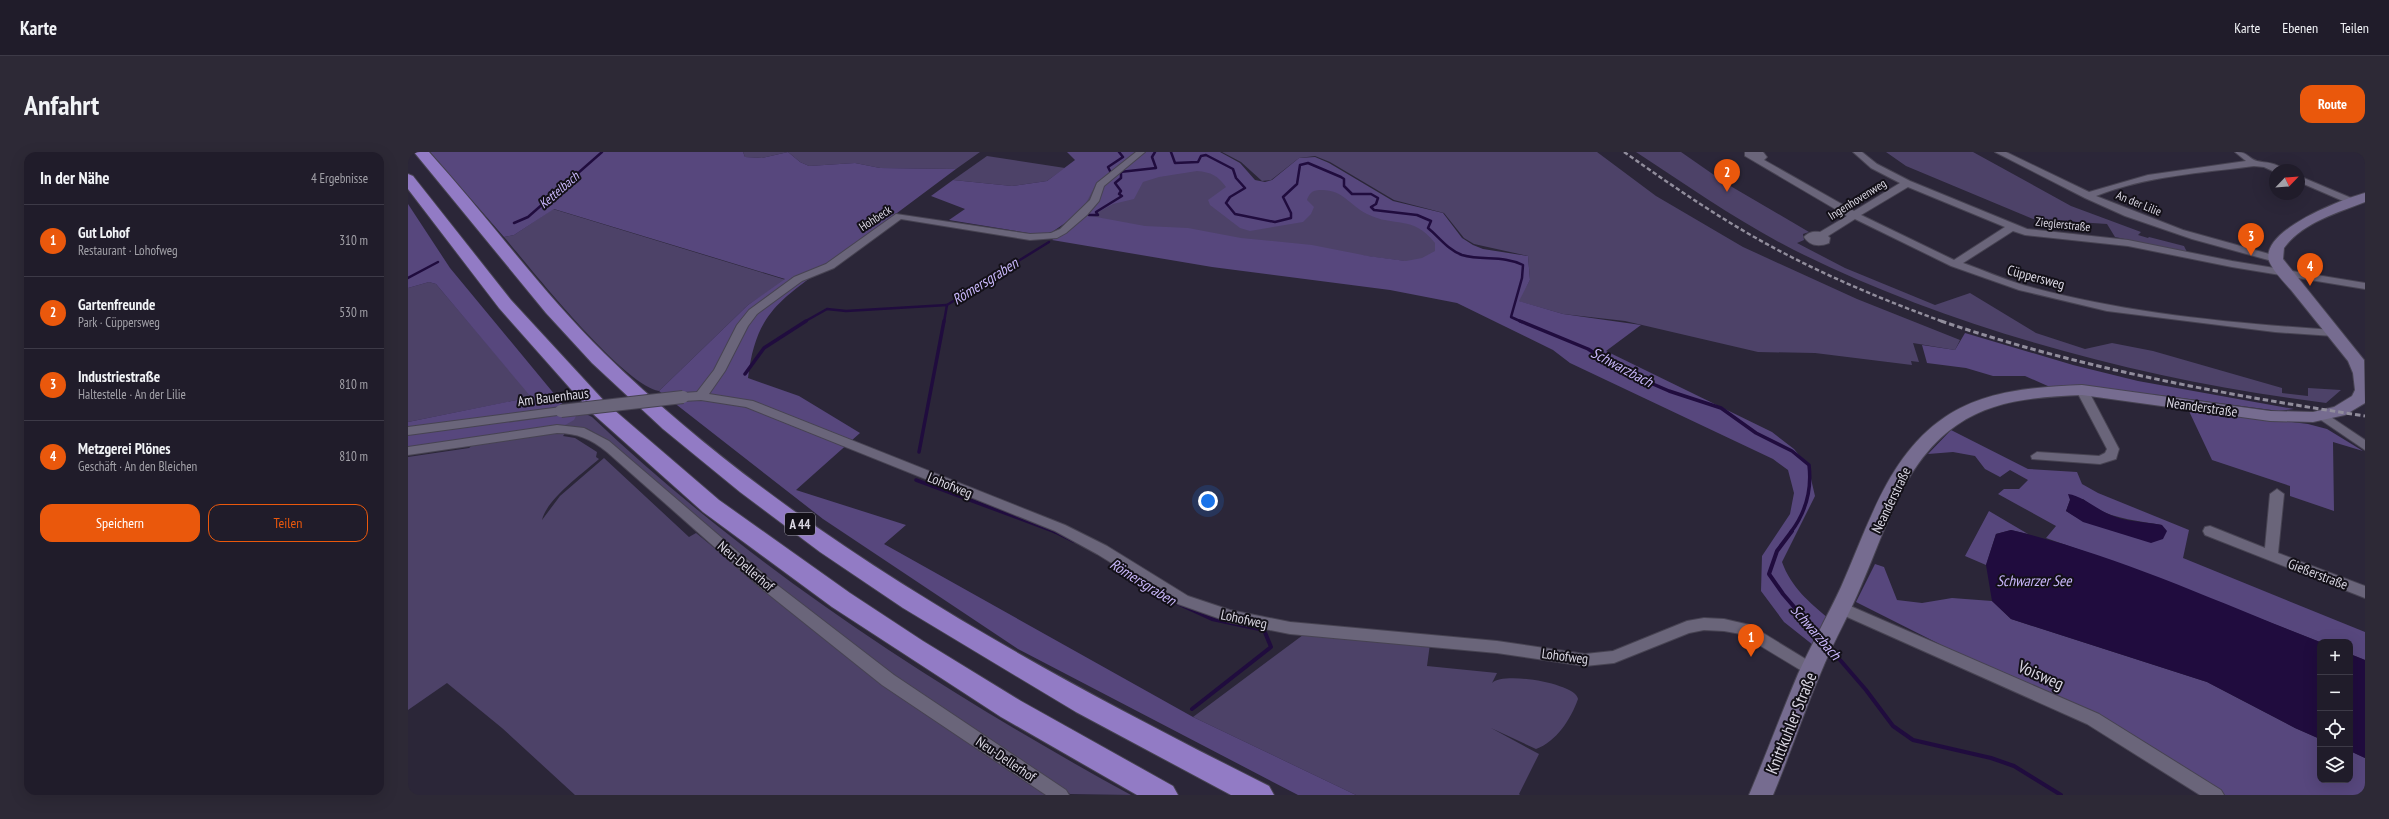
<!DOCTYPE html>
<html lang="de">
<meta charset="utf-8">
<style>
body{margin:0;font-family:"PT Sans Narrow",sans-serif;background:#2d2936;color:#f1f3f6}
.controls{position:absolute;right:12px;bottom:12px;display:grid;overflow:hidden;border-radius:8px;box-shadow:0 4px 16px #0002}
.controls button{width:36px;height:36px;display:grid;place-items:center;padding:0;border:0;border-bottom:1px solid #3d3a47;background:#201c2a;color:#f1f3f6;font:20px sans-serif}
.compass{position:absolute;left:1861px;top:12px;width:36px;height:36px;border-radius:50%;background:#201c2a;box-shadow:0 4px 16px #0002;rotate:65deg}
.you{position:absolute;left:800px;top:349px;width:14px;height:14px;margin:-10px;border:3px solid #fff;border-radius:50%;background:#1a73e8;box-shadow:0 0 0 6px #1a73e833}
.badge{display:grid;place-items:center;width:26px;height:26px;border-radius:50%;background:#ea580c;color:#fff;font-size:13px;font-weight:700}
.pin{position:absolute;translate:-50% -33px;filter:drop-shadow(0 1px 2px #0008)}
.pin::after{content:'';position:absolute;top:21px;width:14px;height:12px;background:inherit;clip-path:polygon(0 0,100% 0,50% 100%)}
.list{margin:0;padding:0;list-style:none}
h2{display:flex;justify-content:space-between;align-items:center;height:52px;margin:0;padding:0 16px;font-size:17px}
h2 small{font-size:13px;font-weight:400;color:#a2a1a8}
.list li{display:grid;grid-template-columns:26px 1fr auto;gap:12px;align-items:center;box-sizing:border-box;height:72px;padding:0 16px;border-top:1px solid #3d3a47}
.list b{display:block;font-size:15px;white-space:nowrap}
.list p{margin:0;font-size:13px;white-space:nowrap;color:#a2a1a8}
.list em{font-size:13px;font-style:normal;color:#a2a1a8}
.actions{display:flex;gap:8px;padding:12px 16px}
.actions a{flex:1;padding:9px 0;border:1px solid #ea580c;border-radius:12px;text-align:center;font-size:14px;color:#ea580c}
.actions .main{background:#ea580c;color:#fff}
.icon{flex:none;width:22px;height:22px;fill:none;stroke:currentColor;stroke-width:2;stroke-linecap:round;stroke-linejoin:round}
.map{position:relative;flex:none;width:1957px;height:643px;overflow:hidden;border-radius:12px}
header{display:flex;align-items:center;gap:24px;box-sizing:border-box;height:56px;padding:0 20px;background:#201c2a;border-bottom:1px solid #3d3a47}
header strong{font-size:19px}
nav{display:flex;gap:22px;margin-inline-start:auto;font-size:14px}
.intro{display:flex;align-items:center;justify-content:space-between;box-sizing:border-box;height:96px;padding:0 24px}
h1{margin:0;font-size:28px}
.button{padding:10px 18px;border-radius:12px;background:#ea580c;color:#fff;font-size:14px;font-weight:700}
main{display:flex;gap:24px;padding:0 24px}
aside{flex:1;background:#201c2a;border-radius:12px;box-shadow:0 4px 16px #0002}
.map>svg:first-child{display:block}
</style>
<header>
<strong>Karte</strong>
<nav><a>Karte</a><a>Ebenen</a><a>Teilen</a></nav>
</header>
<div class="intro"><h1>Anfahrt</h1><a class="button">Route</a></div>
<main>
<aside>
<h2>In der Nähe<small>4 Ergebnisse</small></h2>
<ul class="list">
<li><span class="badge">1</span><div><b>Gut Lohof</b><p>Restaurant · Lohofweg</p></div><em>310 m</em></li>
<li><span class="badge">2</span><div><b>Gartenfreunde</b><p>Park · Cüppersweg</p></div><em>530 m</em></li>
<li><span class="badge">3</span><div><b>Industriestraße</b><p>Haltestelle · An der Lilie</p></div><em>810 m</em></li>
<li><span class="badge">4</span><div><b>Metzgerei Plönes</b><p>Geschäft · An den Bleichen</p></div><em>810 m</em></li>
</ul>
<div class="actions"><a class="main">Speichern</a><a>Teilen</a></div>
</aside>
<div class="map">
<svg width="1957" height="643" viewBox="0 0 1957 643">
<rect width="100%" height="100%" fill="#2b2638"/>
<!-- green -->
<g fill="#4d4268">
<polygon points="335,0 572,0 548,17 472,16 447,11 401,14 392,10 380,0 354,6 337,5"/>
<polygon points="798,0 847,44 890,10 1039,83 1112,124 673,67 691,2"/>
<polygon points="814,0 1189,0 1248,44 1335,95 1449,147 1552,188 1547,198 1505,191 1511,210 1503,209 1504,213 1407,201 1350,200 1217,169 1155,162 1110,149 1122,128 1120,104 1066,92 1056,86 1036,61 986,48 922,10 907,4 891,6 863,28 854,29 833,10"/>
<path d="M1228 0H1273L1319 32 1401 80 1395 82 1396 88 1389 91 1437 116 1527 153 1562 141 1628 181 1677 197 1704 191 1745 199 1874 236V241L1900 244V236L1933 238 1918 251C1741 229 1546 178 1386 98 1331 70 1280 34 1228 0Z"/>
<polygon points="1478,0 1565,0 1663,54 1733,80 1730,83 1740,86 1741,85 1776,94 1779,100 1707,85 1699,72 1625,67 1498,14"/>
<polygon points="579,4 657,16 639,29 604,34 545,28"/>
<path d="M145 57 378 128 340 153 251 239C214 232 124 118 96 85L106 83Z"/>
<polygon points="21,130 28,132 124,245 0,270 0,136"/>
<path d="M170 260 176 261 184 265C343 416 531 538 723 643L662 642 488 524 371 438 196 286 178 276H152Z"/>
<path d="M159 279 155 284 167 286 189 300 188 305 191 307C174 322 139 347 134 368L152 344 196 306 281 385 288 381C400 474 518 559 638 643H167L94 576 39 531 0 558V305L61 296 67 291Z"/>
<path d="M895 483 1022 492 1019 514 1089 521 1084 531C1096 519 1169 532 1170 547 1163 567 1148 590 1128 597L1083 576 1131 602 1111 642 1112 643H948L785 565Z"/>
</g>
<!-- forest -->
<g fill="#57477d" fill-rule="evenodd">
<path d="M22 0H335L337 5 354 6 380 0 392 10 401 14 447 11 472 16 548 17 418 114 383 126 409 121C364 153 347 170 340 226L391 244 452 281 388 338 498 373 476 392 785 565 948 643H890L610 497 415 367 251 239 340 153 377 127 146 57 106 83 96 85Z"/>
<polygon points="659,0 730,0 688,32 678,51 669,63 644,80 632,83 541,68 557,57 523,44 545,28 604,34 639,29 667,8"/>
<path d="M733 0H812L832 11 847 28 857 30 864 28 891 6 907 5 921 11 985 49 1035 61 1054 86 1065 93 1075 97 1120 104 1122 128 1111 149 1155 162 1233 173 1198 199 1364 280 1386 297 1400 314 1407 344 1374 410C1383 435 1401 450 1420 466L1405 493 1376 470 1353 439 1354 404 1382 362 1386 341 1380 318 1365 307 1162 211 1145 198 1049 151 982 138 804 115 644 88 677 64 692 33ZM789 19C803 20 810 24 818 35L800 48 802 53 832 76 842 79 895 70 903 62 906 55 899 48C901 42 904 38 912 38 935 37 941 53 959 62 987 76 1004 62 1027 91V99L1014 106 998 109 960 104 904 93 833 86 780 76 737 74 683 64 705 52 726 47 735 30 751 25Z"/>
<polygon points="0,52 42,116 157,255 0,276 0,270 123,245 28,132 21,130 0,136"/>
<polygon points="1557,181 1665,213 1730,229 1886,257 1871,259 1751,243 1642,235 1617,224 1585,224 1558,216 1519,211 1514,193 1547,198"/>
<polygon points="1780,257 1900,272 1919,277 1955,299 1925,290 1926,359 1882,344 1882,334 1804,308"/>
<polygon points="170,260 166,268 152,276 0,296 0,282"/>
<path d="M1543 278 1620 317 1669 320 1674 332 1690 341 1781 378 1775 406 1957 480V508L1942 502V490H1912L1718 414 1638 386 1648 374 1590 342 1596 337H1611L1620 328 1602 318 1592 325 1577 317 1567 304 1545 300 1520 302ZM1675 347C1698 367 1726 368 1754 373 1714 377 1694 382 1658 359L1662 348Z"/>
<polygon points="1581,359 1620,382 1603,378 1588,382 1578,413 1557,404"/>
<polygon points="1467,412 1476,415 1489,448 1514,451 1544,446 1584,449 1603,467 1799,530 1887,576 1912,587 1912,628 1942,628 1942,599 1957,606 1957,643 1814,643 1589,521 1448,450"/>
</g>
<!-- water -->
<g fill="#200c3e">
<path d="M1660 342C1676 344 1691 360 1708 365 1722 370 1739 370 1754 373L1759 379 1755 387 1743 391 1675 370 1658 359 1662 348Z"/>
<path d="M1603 378C1707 402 1812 451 1912 490V587L1887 576 1799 530 1603 467 1584 449 1578 413 1588 382Z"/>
<polygon points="1942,502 1957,508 1957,606 1942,599"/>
</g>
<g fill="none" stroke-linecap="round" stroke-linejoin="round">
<!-- stream-far2 -->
<g stroke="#200c3e" stroke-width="2.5">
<polyline points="711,0 715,5 700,15 703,21 748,16 744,5 747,0"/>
<path d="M763 0 767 11 790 10 793 4 798 3 825 17 828 26 837 36 822 45 818 51 827 62 867 70 883 66V61L875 45 889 32 892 13 900 11 933 25 936 27V34L944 42H963L970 46 968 52 963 55 966 58 1009 63 1023 69 1020 76C1031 85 1040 98 1054 103 1075 109 1095 103 1115 113L1114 126 1103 165 1114 170"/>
<polyline points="681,63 690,63 688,60 714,44 711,42 713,39 707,31 713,26 713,21"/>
<polyline points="106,71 120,65 194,0"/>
<polyline points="0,126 30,110"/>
<polyline points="396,170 419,157 438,159 539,153"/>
<polyline points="536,170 539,153 641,90"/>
</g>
<!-- stream-far1 -->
<g stroke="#200c3e" stroke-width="3.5">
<path d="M1112 169 1180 197 1215 219 1261 239 1313 256 1348 281 1384 299 1401 313C1404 338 1398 360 1383 380"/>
<polyline points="337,222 356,196 398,169"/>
<polyline points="511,300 536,169"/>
<polyline points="508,328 648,380"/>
</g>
<!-- stream -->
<g stroke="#200c3e" stroke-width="4">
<polyline points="646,379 666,389"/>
<polyline points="1384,379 1369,399 1361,422 1375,442 1412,485"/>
<polyline points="769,451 804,467 856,478 863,495 784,557"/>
<polyline points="1420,494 1458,538 1485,574 1505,588 1583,606 1606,614 1653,643"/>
</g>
<defs>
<g id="street">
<polygon points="728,0 737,0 696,34 691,49 679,63 658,81 649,86 622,88 493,67 426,116 394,129 349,162 340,174 317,219 301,242 345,249 657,373 699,394 780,444 822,458 882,470 1089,489 1177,502 1205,499 1279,469 1296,466 1316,467 1342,473 1409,514 1412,518 1409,522 1404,524 1399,522 1333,482 1316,479 1296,478 1281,481 1206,511 1177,514 1089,501 882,482 821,470 770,452 689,402 647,379 338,255 293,248 275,249 269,245 275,241 289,240 306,218 329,173 341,158 386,125 418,112 488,62 622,82 643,81 652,77 682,48 689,31"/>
<path d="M1337 0H1355L1359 5 1356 8 1446 59 1492 31 1463 16 1445 0H1454L1469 12 1502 29 1619 77 1720 88 1824 109 1957 131V137L1824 115 1720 94 1617 83 1605 79 1555 111C1575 118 1595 127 1615 133 1714 161 1822 171 1925 178L1931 181 1925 184 1867 180 1699 159 1611 138 1543 114 1447 67 1420 84 1422 86 1421 91C1411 95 1402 94 1396 85 1400 80 1406 79 1412 80L1439 64 1337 4ZM1500 35 1597 75 1546 108 1453 63Z"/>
<path d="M1587 0H1598L1681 40 1740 23 1838 9 1827 0C1841 0 1839 6 1849 9 1858 11 1868 10 1876 18L1867 20 1856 15 1846 14C1793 21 1738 24 1688 44L1775 78 1872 105 1873 107 1872 109H1864L1784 87 1717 64 1677 46Z"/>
<polygon points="1891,24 1948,48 1950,50 1942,52 1891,30"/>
<polygon points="1674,234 1680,238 1711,297 1708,307 1692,312 1624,307 1623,304 1629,300 1691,304 1697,301 1699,297 1668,238"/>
<polygon points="153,255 159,259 157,262 0,283 0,275"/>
<polygon points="1914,259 1957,288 1957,298 1910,266 1908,263"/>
<path d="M149 273 176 276 201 289 364 429 486 523 658 638 661 643H638L474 533 354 437 199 300C183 287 169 281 149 281L0 303V295Z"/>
<polygon points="1869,337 1876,342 1870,401 1957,434 1957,446 1797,383 1795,379 1797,375 1802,374 1857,396 1862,342"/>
<polygon points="1433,450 1691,562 1813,638 1816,643 1792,643 1679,572 1428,460 1426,456 1428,452"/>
</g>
<path id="secondary" d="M1957 41V50C1929 61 1894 71 1876 96L1875 107 1956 208 1957 251 1937 263 1905 270 1862 269 1674 243C1631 245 1586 247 1549 273 1495 310 1478 377 1453 434 1442 461 1427 487 1416 513 1397 556 1383 600 1365 643H1341C1358 603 1373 562 1390 522 1403 493 1419 465 1433 435 1460 375 1479 304 1537 265 1577 238 1627 235 1674 233L1862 259 1905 260 1926 255 1944 244 1947 238 1945 221 1940 209C1921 185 1902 162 1883 138 1876 130 1865 119 1861 109 1852 78 1935 47 1957 41Z"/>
<g id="highway">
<path d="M6 0H21C81 66 133 139 196 201 385 386 627 516 861 634L866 643H823L668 560 495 456 412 400 332 340 255 277 184 211 138 161Z"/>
<polygon points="0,22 5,24 103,148 198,251 311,348 442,441 515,489 613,549 765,634 770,643 729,643 593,565 424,455 295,360 184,261 91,156 0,37"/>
</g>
</defs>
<!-- street casing -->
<use href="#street" stroke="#474352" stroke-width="2"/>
<!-- secondary casing -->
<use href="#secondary" stroke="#474352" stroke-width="2"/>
<!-- highway casing -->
<use href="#highway" stroke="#474352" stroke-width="2"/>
<!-- street -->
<use href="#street" fill="#6a657a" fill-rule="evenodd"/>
<!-- secondary -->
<use href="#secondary" fill="#766c90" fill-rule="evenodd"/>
<!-- highway -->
<use href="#highway" fill="#927bc5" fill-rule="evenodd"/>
<!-- rail-far1 -->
<path stroke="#918d9c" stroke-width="2.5" stroke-dasharray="4.5 2.5" stroke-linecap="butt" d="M1216 0C1259 30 1302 60 1348 86 1408 120 1472 147 1536 170"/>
<!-- rail -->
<path stroke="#918d9c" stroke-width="3" stroke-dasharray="5.5 3" stroke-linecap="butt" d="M1533 169C1671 216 1813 242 1957 264"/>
<defs>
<polyline id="street-bridge" points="153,259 275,245"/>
</defs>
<!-- street-bridge casing -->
<use href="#street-bridge" stroke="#474352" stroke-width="14" stroke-linecap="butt"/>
<!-- street-bridge -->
<use href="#street-bridge" stroke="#6a657a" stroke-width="12"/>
</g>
<g text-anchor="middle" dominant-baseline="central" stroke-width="4" stroke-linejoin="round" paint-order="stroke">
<!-- far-street labels -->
<g font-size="12" fill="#dad7e3" stroke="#131018">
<text transform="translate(1449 47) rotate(-32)">Ingenhovenweg</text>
<text transform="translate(1731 51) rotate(22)">An der Lilie</text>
<text transform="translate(467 66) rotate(-33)">Hohbeck</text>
<text transform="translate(1655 72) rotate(6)">Zieglerstraße</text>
</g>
<!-- far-water labels -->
<g font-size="13" font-style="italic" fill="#c8b6f9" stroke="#131018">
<text transform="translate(151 38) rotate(-41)">Kettelbach</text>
</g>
<!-- shield labels -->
<rect fill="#131018" stroke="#9e9ba6" stroke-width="1" x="377" y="361" width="30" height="22" rx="3"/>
<g font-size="13" font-weight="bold" fill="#dad7e3">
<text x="392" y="372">A 44</text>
</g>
<!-- street labels -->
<g font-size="14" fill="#dad7e3" stroke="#131018">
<text transform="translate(1628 125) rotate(15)">Cüppersweg</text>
<text transform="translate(145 245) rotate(-7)">Am Bauenhaus</text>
<text transform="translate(1794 255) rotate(8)">Neanderstraße</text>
<text transform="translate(542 333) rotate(22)">Lohofweg</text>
<text transform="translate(1483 348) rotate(-64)">Neanderstraße</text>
<text transform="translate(338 414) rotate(40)">Neu-Dellerhof</text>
<text transform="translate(1910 422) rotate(21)">Gießerstraße</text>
<text transform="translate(836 467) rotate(12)">Lohofweg</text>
<text transform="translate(1157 504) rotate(7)">Lohofweg</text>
<text transform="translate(598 607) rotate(34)">Neu-Dellerhof</text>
</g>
<!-- water labels -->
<g font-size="15" font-style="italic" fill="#c8b6f9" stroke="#131018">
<text transform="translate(577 129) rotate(-32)">Römersgraben</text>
<text transform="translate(1214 215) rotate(28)">Schwarzbach</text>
<text x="1626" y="428">Schwarzer See</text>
<text transform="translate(735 430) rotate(32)">Römersgraben</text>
<text transform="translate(1408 480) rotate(49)">Schwarzbach</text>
</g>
<!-- near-street labels -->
<g font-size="17" fill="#dad7e3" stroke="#131018">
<text transform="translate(1633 523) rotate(24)">Voisweg</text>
<text transform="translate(1383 571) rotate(-68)">Knittkuhler Straße</text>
</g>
</g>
</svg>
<div class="controls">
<button>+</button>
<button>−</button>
<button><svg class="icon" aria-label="locate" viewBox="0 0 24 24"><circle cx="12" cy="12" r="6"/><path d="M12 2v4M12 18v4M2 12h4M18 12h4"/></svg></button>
<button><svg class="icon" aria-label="layers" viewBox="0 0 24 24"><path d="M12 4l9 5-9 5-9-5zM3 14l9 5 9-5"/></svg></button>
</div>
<svg class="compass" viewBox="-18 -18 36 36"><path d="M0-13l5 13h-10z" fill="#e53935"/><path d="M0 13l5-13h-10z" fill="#a2a1a8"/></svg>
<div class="you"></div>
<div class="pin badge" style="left:1343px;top:505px">1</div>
<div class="pin badge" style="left:1319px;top:40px">2</div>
<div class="pin badge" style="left:1843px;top:104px">3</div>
<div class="pin badge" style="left:1902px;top:134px">4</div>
</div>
</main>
